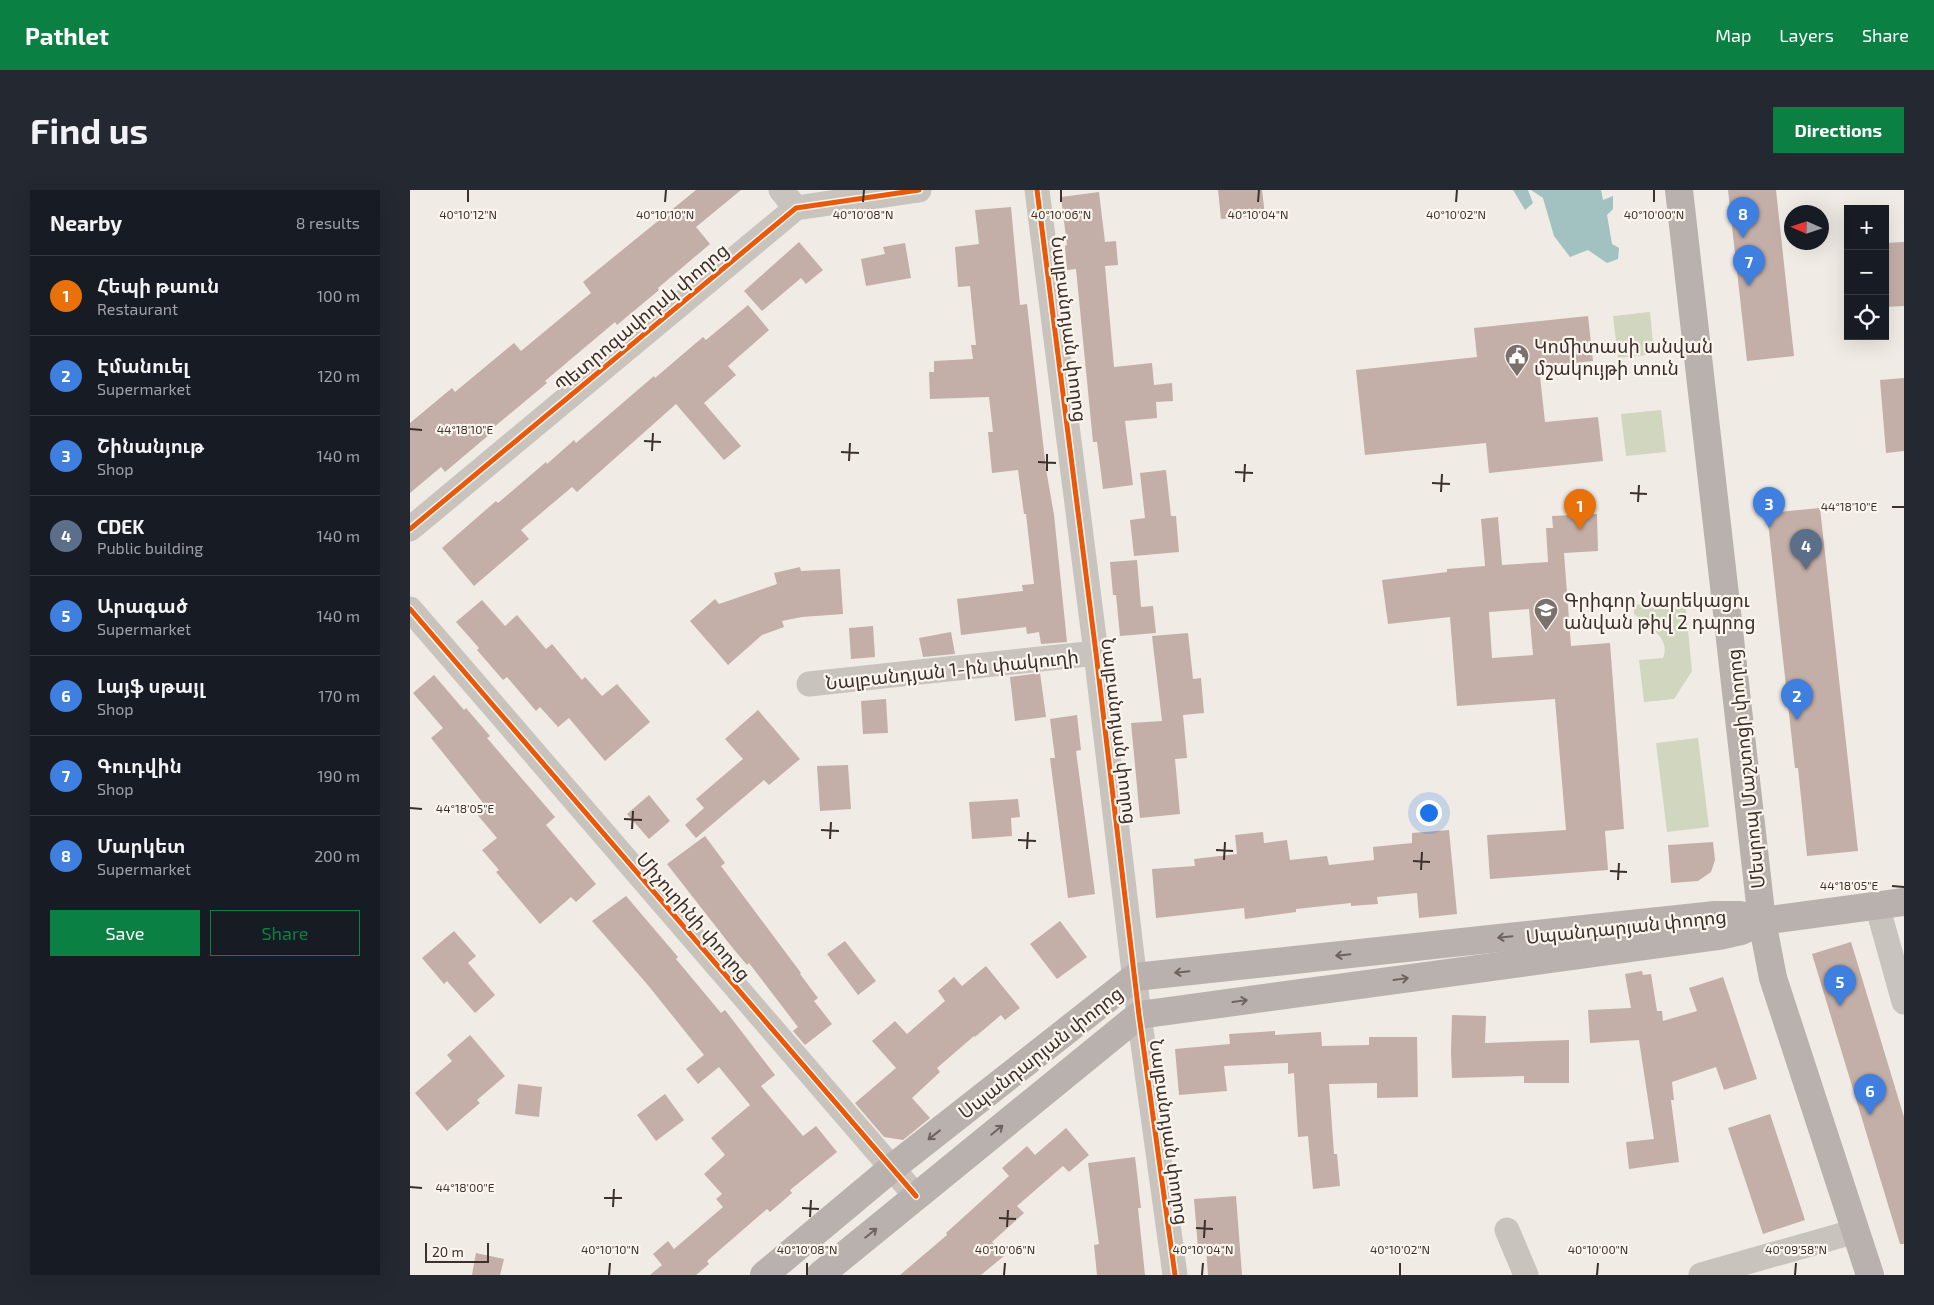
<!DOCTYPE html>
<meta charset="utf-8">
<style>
body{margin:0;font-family:"Exo 2","Noto Sans Armenian",sans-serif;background:#242831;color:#f1f3f6}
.controls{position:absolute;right:15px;top:15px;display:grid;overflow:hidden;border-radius:0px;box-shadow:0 5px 20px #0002}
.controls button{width:45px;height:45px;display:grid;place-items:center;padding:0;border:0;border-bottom:1px solid #363941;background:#171b24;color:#f1f3f6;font:25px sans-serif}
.compass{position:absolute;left:1374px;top:15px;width:45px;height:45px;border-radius:50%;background:#171b24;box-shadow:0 5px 20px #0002;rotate:273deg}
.scale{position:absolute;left:15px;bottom:12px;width:64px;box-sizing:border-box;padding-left:5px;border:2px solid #3b302b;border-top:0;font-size:14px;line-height:18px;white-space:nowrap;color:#3b302b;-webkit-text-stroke:4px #fbf5ee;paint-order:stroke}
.you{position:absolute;left:1018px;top:622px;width:18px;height:18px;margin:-12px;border:4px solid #fff;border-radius:50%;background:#1a73e8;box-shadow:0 0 0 8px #1a73e833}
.badge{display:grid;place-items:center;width:32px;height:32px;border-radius:50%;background:#0b8043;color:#fff;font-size:16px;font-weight:700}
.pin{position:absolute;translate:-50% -41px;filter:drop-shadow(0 1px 2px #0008)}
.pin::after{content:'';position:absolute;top:26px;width:18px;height:15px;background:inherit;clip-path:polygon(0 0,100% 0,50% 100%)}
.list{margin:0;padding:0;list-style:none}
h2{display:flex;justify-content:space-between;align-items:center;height:65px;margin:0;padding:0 20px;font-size:21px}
h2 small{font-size:16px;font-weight:400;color:#9ea1a6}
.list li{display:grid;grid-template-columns:32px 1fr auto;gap:15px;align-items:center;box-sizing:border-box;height:80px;padding:0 20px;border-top:1px solid #363941}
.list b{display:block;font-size:19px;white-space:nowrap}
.list p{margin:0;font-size:16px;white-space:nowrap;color:#9ea1a6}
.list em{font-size:16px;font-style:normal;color:#9ea1a6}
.actions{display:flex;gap:10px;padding:15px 20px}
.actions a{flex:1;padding:11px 0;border:1px solid #0b8043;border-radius:0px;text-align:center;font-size:18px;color:#0b8043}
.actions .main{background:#0b8043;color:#fff}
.icon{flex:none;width:28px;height:28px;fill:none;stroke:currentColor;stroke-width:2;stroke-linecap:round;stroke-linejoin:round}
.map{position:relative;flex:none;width:1494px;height:1085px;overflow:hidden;border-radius:0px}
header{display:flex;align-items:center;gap:30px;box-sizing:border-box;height:70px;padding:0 25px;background:#0b8043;color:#fff}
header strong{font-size:24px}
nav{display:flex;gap:28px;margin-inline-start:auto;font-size:18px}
.intro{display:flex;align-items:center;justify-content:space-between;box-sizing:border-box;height:120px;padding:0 30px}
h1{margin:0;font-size:35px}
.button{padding:12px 22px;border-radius:0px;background:#0b8043;color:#fff;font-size:18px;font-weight:700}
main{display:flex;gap:30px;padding:0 30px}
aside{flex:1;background:#171b24;border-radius:0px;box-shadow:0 5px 20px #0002}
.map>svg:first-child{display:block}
</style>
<header>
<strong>Pathlet</strong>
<nav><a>Map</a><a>Layers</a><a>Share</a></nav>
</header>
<div class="intro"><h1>Find us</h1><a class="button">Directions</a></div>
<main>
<aside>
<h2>Nearby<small>8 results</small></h2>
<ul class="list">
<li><span class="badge" style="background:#e8710a">1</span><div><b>Հեպի թաուն</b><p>Restaurant</p></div><em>100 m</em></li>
<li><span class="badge" style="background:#3f7fe0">2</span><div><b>Էմանուել</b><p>Supermarket</p></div><em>120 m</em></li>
<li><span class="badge" style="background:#3f7fe0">3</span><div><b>Շինանյութ</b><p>Shop</p></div><em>140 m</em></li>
<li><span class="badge" style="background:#5c6f8a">4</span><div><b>CDEK</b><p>Public building</p></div><em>140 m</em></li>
<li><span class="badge" style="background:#3f7fe0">5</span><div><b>Արագած</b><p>Supermarket</p></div><em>140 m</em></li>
<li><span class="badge" style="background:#3f7fe0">6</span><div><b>Լայֆ սթայլ</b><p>Shop</p></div><em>170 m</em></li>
<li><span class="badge" style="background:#3f7fe0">7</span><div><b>Գուդվին</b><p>Shop</p></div><em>190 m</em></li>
<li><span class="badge" style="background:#3f7fe0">8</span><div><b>Մարկետ</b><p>Supermarket</p></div><em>200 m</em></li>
</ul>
<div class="actions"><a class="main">Save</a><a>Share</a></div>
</aside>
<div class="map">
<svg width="1494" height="1085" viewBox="0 0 1494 1085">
<rect width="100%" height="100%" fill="#f0ebe5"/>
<!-- green -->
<g fill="#d1d6bf">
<polygon points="1240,122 1244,164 1208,168 1203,126"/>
<polygon points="1251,220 1256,262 1216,266 1211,224"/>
<path d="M1275 410 1282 481 1264 509 1234 512 1229 470 1253 468C1262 449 1237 434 1224 424V415Z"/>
<polygon points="1288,548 1299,637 1257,642 1246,553"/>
</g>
<!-- water -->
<g fill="#a1c2c1">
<polygon points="1103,0 1118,0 1123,13 1115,20"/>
<polygon points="1121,0 1191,0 1193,10 1203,6 1203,19 1197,25 1202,54 1209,58 1208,69 1197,73 1178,60 1160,67 1144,46 1133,8"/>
</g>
<!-- building -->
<g fill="#c3afa7" fill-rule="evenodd">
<polygon points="286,0 331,0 286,37 300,54 248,98 249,100 207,135 205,132 135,191 137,193 78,242 80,244 35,282 31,277 0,303 0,233 42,198 45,202 104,153 111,161 181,103 173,92"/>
<polygon points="808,0 852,0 855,25 811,29"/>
<polygon points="1318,0 1366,0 1384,166 1337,171"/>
<polygon points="689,2 695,52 706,51 708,75 695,76 704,177 742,173 744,195 762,193 763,211 746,212 747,228 715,231 723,295 693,299 687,252 683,252 666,79 657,80 655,56 657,55 651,7"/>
<polygon points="601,17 610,115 617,114 636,279 644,325 657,452 631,454 629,442 617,444 616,437 551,445 547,409 613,401 612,395 624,394 616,324 614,324 608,280 582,283 578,242 583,242 579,207 520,209 519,182 524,182 524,171 563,169 561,155 566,155 560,96 548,97 545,57 569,54 565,20"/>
<polygon points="389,52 413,80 396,94 391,88 352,121 334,101"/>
<polygon points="1494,52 1494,116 1475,117 1475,53"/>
<polygon points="495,53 501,88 456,96 451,69 475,64 473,57"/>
<polygon points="338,115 359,140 318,176 326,185 294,213 331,256 314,270 266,214 167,302 162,297 111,340 119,349 64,396 32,358 86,311 88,313 136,272 137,274 164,250 166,253 244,186 245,188 293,147 296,150"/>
<polygon points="1178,126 1183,171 1129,177 1135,232 1188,227 1193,271 1079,283 1076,253 955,265 946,180 1067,167 1064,138"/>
<polygon points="1494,188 1494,261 1476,263 1470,190"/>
<polygon points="756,280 761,326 766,326 769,362 724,366 720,330 735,328 730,283"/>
<polygon points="1410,318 1448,661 1397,666 1388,578 1385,578 1357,323"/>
<path d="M1187 324 1188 361 1154 363 1161 456 1200 453 1214 639 1195 641 1198 680 1080 689 1077 645 1156 640 1145 509 1047 516 1040 427 978 434 972 390 1037 382V379L1075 376 1071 329 1088 327 1092 375 1138 372 1136 338H1143L1142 326ZM1119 419 1123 465 1082 468 1079 422Z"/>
<polygon points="727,370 731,417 743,416 746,443 710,446 706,405 703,405 700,372"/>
<polygon points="390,377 391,381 430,379 433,424 392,427 372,431 374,437 352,445 318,475 280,431 305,409 309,414 367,394 364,383"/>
<polygon points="72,410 95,436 107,425 136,459 142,454 172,490 175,487 192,506 207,494 240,532 195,571 159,528 148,537 130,517 126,521 97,487 93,490 67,460 69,458 46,432"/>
<polygon points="463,436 465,467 441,469 439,438"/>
<polygon points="541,442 545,464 513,467 509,448"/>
<polygon points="778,443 783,489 791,488 794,523 773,525 777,568 765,569 770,624 730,628 721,533 752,531 742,446"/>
<polygon points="630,483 636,527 605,531 600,487"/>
<polygon points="24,485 54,520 56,518 80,546 77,548 145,627 136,635 186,694 166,712 161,707 130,734 86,682 89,680 72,660 87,648 65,622 74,614 21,548 33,538 3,503"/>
<polygon points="476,509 478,543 453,544 451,511"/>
<polygon points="348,520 390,569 359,595 354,590 286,648 275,635 294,618 286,609 333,569 315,549"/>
<polygon points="667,525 671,560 666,561 685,704 658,708 640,568 645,568 640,529"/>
<polygon points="438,575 441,619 410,621 407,576"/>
<polygon points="239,605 260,631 239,649 217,624"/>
<polygon points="608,609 610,627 601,628 602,646 562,649 559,612"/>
<polygon points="1039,640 1047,724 1009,728 1007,703 967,707 968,714 941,716 941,713 886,719 886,722 835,729 834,718 746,728 742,679 785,676 784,669 827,664 825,645 853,642 854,653 877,650 880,670 917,666 919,675 964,670 963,657 1002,653 1002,643"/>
<polygon points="295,646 315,673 311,676 391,783 390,784 408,808 404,811 422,834 395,855 383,841 388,837 339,773 337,775 321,756 257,674"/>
<polygon points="1303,652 1305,670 1301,682 1288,691 1261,693 1258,655"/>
<polygon points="216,706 268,767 266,769 311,823 315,820 365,885 351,896 393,946 406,936 427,962 380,1000 382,1003 360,1022 357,1019 297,1071 299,1074 286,1085 240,1085 252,1075 243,1064 258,1051 264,1059 313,1017 306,1009 312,1004 294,984 315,965 301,948 340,915 309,877 288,894 276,879 294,865 237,794 182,731"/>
<polygon points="650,731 677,767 647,789 620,754"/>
<polygon points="44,741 66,766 58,773 85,805 65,823 37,791 34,794 12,768"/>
<polygon points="435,751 466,791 448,805 417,764"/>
<polygon points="1441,752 1494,927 1494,1054 1490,1054 1402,764"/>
<polygon points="576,776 610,818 595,830 591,825 565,847 564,846 527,878 530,882 502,908 520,928 493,950 474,947 445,913 486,878 462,851 485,831 497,844 535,811 528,801 544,787 552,796"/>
<polygon points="1232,781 1233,785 1241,784 1247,821 1252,821 1253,831 1287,821 1279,798 1313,787 1347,889 1314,900 1306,877 1262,892 1264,910 1261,910 1269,972 1219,979 1216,952 1244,949 1229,850 1180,853 1178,820 1221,818 1215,784"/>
<polygon points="1042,825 1076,826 1075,853 1159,850 1159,893 1114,893 1114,886 1042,888 1041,862"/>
<polygon points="865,841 865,845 911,842 912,856 959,855 959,847 1007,847 1008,907 967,908 967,893 919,894 924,964 927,964 930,996 903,999 898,946 888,947 884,883 878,884 878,873 814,876 817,901 769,905 765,859 820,854 819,844"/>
<polygon points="60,845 95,886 67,910 70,913 37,941 5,903 42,871 37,865"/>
<polygon points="108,894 132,897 129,927 105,924"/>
<polygon points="255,904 274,930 246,951 227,925"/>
<polygon points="1360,924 1395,1030 1353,1044 1318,938"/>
<polygon points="656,938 679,965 659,982 653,976 607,1016 614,1023 582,1052 594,1066 571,1085 490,1085 537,1045 536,1043 599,986 592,978 617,956 625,965"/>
<polygon points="725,967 731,1018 728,1018 735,1085 687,1085 684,1055 689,1054 678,973"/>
<polygon points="826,1006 832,1085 798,1085 796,1057 788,1058 784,1009"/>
<polygon points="66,1063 94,1069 90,1085 62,1085"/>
</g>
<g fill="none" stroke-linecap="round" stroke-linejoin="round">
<!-- minor -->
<g stroke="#c9c3be" stroke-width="25">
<polyline points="371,0 386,18"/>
<polyline points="627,0 686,463 729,825 765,1085"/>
<polyline points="0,339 386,18 509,0"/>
<polyline points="0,419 506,1006"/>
<polyline points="399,494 686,463"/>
<polyline points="1467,715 1494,812"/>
<polyline points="1097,1040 1116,1085"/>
<polyline points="1291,1085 1446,1041"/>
</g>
<!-- major -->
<g stroke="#b8b1ad" stroke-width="28">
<polyline points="1269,0 1352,731 1363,788 1460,1085"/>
<polyline points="354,1085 482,978 725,787 1305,725 1330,725 1350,731"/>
<polyline points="410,1085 729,825 1309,746 1331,741 1352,731 1494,712"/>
</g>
<defs>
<g id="cycleway">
<polyline points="627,0 686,463 729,825 765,1085"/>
<polyline points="0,339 386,18 509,0"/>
<polyline points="0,419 506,1006"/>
</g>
</defs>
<!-- cycleway casing -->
<use href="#cycleway" stroke="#fbf5ee" stroke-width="8"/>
<!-- cycleway -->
<use href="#cycleway" stroke="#e8590c" stroke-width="5"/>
</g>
<!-- one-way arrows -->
<defs><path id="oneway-shaft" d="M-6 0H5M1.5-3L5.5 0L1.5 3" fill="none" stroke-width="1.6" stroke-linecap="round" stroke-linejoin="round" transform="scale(1.25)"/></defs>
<g stroke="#6d645f">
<use href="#oneway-shaft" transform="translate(1095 747) rotate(174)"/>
<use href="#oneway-shaft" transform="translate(933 765) rotate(174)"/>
<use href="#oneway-shaft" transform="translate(772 782) rotate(174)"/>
<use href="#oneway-shaft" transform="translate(991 789) rotate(-8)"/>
<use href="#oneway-shaft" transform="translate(830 811) rotate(-8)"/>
<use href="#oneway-shaft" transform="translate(587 940) rotate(-39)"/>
<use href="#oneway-shaft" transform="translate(524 945) rotate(142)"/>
<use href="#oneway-shaft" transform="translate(461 1043) rotate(-39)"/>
</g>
<!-- ticks -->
<path fill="none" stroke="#3b302b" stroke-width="2" d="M58 12V0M255 12 256 0M453 12 454 0M651 12V0M848 12 849 0M1046 12 1047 0M1244 12V0M0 239 12 240M234 251 251 252M242 261 243 243M431 262 449 263M439 271 440 253M628 272 646 273M637 281V264M825 282 843 283M834 292 835 274M1022 293 1040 294M1031 302 1032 284M1220 303 1237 304M1228 312 1229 295M1482 317H1494M0 618 12 619M214 629 232 630M222 639 223 621M411 640 429 641M420 649 421 632M608 650 626 651M617 659 618 642M806 660 823 661M814 670 815 652M1003 671 1020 672M1011 680 1012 662M1200 681 1217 682M1208 690 1209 673M1482 696 1494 697M0 997 12 998M194 1008H212M203 1017 204 999M392 1018 409 1019M400 1027 401 1010M589 1028 606 1029M597 1037 598 1020M786 1038 803 1039M794 1048 795 1030M199 1085 200 1073M397 1085V1073M594 1085 595 1073M792 1085 793 1073M990 1085V1073M1187 1085 1188 1073M1385 1085 1386 1073"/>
<!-- icons -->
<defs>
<symbol id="civic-pin" viewBox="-11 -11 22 30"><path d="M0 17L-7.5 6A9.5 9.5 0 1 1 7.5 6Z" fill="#7a716c" stroke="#fbf5ee"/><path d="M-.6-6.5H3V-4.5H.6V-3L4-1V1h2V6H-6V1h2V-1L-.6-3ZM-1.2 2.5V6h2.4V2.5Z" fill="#fff"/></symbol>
<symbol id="school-pin" viewBox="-11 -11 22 30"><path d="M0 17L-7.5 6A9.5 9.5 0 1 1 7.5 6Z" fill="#7a716c" stroke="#fbf5ee"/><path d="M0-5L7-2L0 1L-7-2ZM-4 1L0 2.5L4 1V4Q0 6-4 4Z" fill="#fff"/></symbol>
</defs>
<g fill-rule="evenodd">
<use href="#civic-pin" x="1093" y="152" width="28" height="38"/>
<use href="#school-pin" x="1122" y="406" width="28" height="38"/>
</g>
<g text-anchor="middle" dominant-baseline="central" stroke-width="4.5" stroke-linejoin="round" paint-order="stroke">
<!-- street labels -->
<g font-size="19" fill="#3b302b" stroke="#fbf5ee">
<text transform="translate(231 127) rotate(-40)">Պետրոզավոդսկ փողոց</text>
<text transform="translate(660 139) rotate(83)">Նալբանդյան փողոց</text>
<text transform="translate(542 479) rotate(-6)">Նալբանդյան 1-ին փակուղի</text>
<text transform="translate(710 541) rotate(83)">Նալբանդյան փողոց</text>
<text transform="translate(1335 579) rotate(-96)">Մեսրոպ Մաշտոցի փողոց</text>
<text transform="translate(284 726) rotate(49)">Միչուրինի փողոց</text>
<text transform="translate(1216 736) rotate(-6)">Սպանդարյան փողոց</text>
<text transform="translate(630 862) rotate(-38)">Սպանդարյան փողոց</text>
<text transform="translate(760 942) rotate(82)">Նալբանդյան փողոց</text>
</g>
<!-- poi labels -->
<g font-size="19" fill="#3b302b" stroke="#fbf5ee" text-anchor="start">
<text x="1124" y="155">Կոմիտասի անվան<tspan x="1124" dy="22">մշակույթի տուն</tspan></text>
<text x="1154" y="409">Գրիգոր Նարեկացու<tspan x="1154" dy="22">անվան թիվ 2 դպրոց</tspan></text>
</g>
</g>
<g font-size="12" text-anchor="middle" fill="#3b302b" stroke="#fbf5ee" stroke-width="4.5" stroke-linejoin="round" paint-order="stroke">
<text x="58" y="29">40°10'12"N</text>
<text x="255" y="29">40°10'10"N</text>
<text x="453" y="29">40°10'08"N</text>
<text x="651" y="29">40°10'06"N</text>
<text x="848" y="29">40°10'04"N</text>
<text x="1046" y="29">40°10'02"N</text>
<text x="1244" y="29">40°10'00"N</text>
<text x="55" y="244">44°18'10"E</text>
<text x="1439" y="321">44°18'10"E</text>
<text x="55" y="623">44°18'05"E</text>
<text x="1439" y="700">44°18'05"E</text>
<text x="55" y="1002">44°18'00"E</text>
<text x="200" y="1064">40°10'10"N</text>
<text x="397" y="1064">40°10'08"N</text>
<text x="595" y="1064">40°10'06"N</text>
<text x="793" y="1064">40°10'04"N</text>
<text x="990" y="1064">40°10'02"N</text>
<text x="1188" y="1064">40°10'00"N</text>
<text x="1386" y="1064">40°09'58"N</text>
</g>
</svg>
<div class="controls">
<button>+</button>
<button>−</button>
<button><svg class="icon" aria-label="locate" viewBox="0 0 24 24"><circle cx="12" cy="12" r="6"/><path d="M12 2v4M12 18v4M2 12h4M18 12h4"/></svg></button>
</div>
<svg class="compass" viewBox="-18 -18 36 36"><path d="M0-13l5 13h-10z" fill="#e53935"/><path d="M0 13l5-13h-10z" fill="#9ea1a6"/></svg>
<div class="scale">20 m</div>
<div class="you"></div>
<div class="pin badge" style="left:1170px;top:340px;background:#e8710a">1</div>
<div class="pin badge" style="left:1387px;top:530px;background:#3f7fe0">2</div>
<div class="pin badge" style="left:1359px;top:338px;background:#3f7fe0">3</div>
<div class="pin badge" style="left:1396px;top:380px;background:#5c6f8a">4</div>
<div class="pin badge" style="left:1430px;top:816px;background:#3f7fe0">5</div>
<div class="pin badge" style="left:1460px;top:925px;background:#3f7fe0">6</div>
<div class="pin badge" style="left:1339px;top:96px;background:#3f7fe0">7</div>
<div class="pin badge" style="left:1333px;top:48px;background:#3f7fe0">8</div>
</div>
</main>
